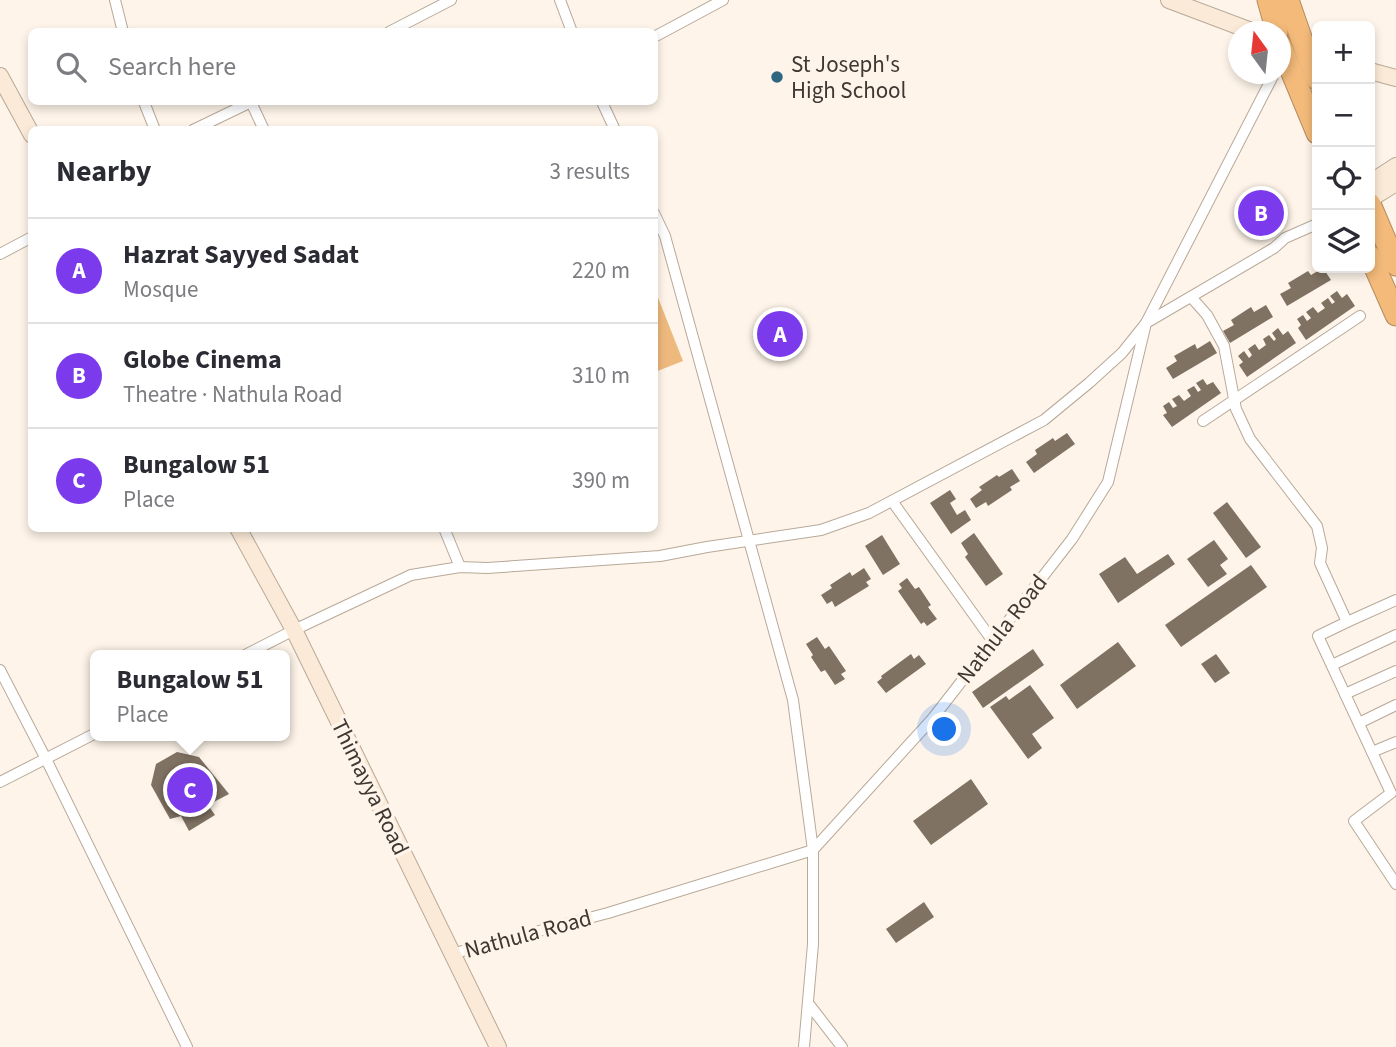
<!DOCTYPE html>
<meta charset="utf-8">
<style>
body{margin:0;font-family:"Source Sans 3",sans-serif;background:#f7f7f7;color:#2b2b33}
.controls{position:absolute;right:21px;top:21px;display:grid;overflow:hidden;border-radius:10px;box-shadow:0 4px 10px #0003}
.controls button{width:63px;height:63px;display:grid;place-items:center;padding:0;border:0;border-bottom:2px solid #e1e1e2;background:#fff;color:#2b2b33;font:35px sans-serif}
.compass{position:absolute;left:1228px;top:21px;width:63px;height:63px;border-radius:50%;background:#fff;box-shadow:0 4px 10px #0003;rotate:345deg}
.you{position:absolute;left:945px;top:730px;width:24px;height:24px;margin:-18px;border:5px solid #fff;border-radius:50%;background:#1a73e8;box-shadow:0 0 0 10px #1a73e833}
.badge{display:grid;place-items:center;width:46px;height:46px;border-radius:50%;background:#7c3aed;color:#fff;font-size:23px;font-weight:700}
.pin{position:absolute;translate:-50% -50%;border:4px solid #fff;box-shadow:0 2px 7px #0006}
.popup{position:absolute;left:90px;top:650px;width:200px;height:91px;box-sizing:border-box;display:grid;place-content:center;border-radius:10px;background:#fff;filter:drop-shadow(0 2px 5px #0005);font-size:23px;white-space:nowrap;color:#7c7c81}
.popup b{font-size:26px;color:#2b2b33}
.popup::after{content:'';position:absolute;left:50%;top:100%;margin-left:-14px;border:14px solid transparent;border-top-color:#fff}
.list{margin:0;padding:0;list-style:none}
h2{display:flex;justify-content:space-between;align-items:center;height:91px;margin:0;padding:0 28px;font-size:30px}
h2 small{font-size:23px;font-weight:400;color:#7c7c81}
.list li{display:grid;grid-template-columns:46px 1fr auto;gap:21px;align-items:center;box-sizing:border-box;height:105px;padding:0 28px;border-top:2px solid #e1e1e2}
.list b{display:block;font-size:26px;white-space:nowrap}
.list p{margin:0;font-size:23px;white-space:nowrap;color:#7c7c81}
.list em{font-size:23px;font-style:normal;color:#7c7c81}
.icon{flex:none;width:38px;height:38px;fill:none;stroke:currentColor;stroke-width:2;stroke-linecap:round;stroke-linejoin:round}
.map{position:relative;flex:none;width:1396px;height:1047px;overflow:hidden}
.search{position:absolute;background:#fff;box-shadow:0 4px 10px #0003;left:28px;top:28px;width:630px;height:77px;display:flex;align-items:center;gap:18px;box-sizing:border-box;padding:0 24px;border-radius:10px;color:#7c7c81;font-size:26px}
.panel{position:absolute;background:#fff;box-shadow:0 4px 10px #0003;left:28px;top:126px;width:630px;height:406px;border-radius:10px}
.map>svg:first-child{display:block}
</style>
<div class="map">
<svg width="1396" height="1047" viewBox="0 0 1396 1047">
<rect width="100%" height="100%" fill="#fef4e9"/>
<!-- pitch -->
<polygon fill="#eeb97d" points="655,290 683,361 655,372 654,372"/>
<!-- building -->
<g fill="#807263">
<polygon points="1323,268 1331,280 1287,306 1280,294 1291,288 1288,283 1308,271 1311,275"/>
<polygon points="1337,291 1342,298 1347,294 1355,306 1306,340 1298,328 1301,325 1297,319 1303,315 1307,321 1311,318 1306,312 1313,307 1318,313 1325,308 1321,303 1328,298 1332,304 1335,302 1330,296"/>
<polygon points="1266,305 1273,317 1230,343 1223,331 1234,325 1231,320 1251,307 1254,312"/>
<polygon points="1278,328 1283,335 1288,331 1296,343 1247,377 1239,365 1243,362 1238,356 1244,351 1249,358 1252,355 1248,349 1255,344 1259,350 1266,345 1263,339 1269,335 1274,341 1276,339 1272,333"/>
<polygon points="1210,341 1217,353 1173,379 1166,368 1177,361 1174,356 1195,344 1197,349"/>
<polygon points="1203,379 1207,385 1213,382 1221,393 1172,427 1163,415 1167,413 1163,406 1169,402 1173,408 1177,406 1172,399 1179,395 1184,401 1191,396 1187,390 1194,386 1198,392 1201,390 1196,383"/>
<polygon points="1067,433 1075,444 1034,473 1026,462 1037,454 1035,450 1053,438 1055,441"/>
<polygon points="1012,469 1020,481 1010,487 1012,490 988,506 986,502 976,508 970,499 982,490 979,487 997,475 999,477"/>
<polygon points="950,490 956,499 950,503 957,515 965,510 971,520 951,534 930,503"/>
<polygon points="1227,502 1261,547 1246,558 1213,513"/>
<polygon points="974,533 1003,574 986,586 965,557 968,554 961,543"/>
<polygon points="882,535 900,564 883,575 865,546"/>
<polygon points="1214,540 1228,559 1220,565 1227,574 1208,587 1187,559"/>
<polygon points="1168,554 1175,564 1118,603 1099,574 1125,557 1137,574"/>
<polygon points="1251,565 1267,587 1181,647 1165,625"/>
<polygon points="864,568 871,579 866,582 869,586 835,607 832,601 827,604 821,595 832,588 830,585 850,572 852,576"/>
<polygon points="907,578 915,589 919,587 931,605 928,607 937,619 927,626 924,622 921,624 898,591 902,588 899,584"/>
<polygon points="817,637 825,649 829,646 846,671 841,674 845,679 835,685 825,670 821,672 811,657 813,655 806,644"/>
<polygon points="1118,642 1136,666 1077,709 1060,685"/>
<polygon points="1033,649 1044,665 983,708 972,692"/>
<polygon points="911,654 914,659 919,655 926,664 886,693 877,682 882,678 881,676"/>
<polygon points="1216,654 1230,673 1215,683 1201,664"/>
<polygon points="1030,685 1054,718 1032,734 1042,748 1028,759 990,707 1006,696 1009,700"/>
<polygon points="177,752 199,757 229,794 208,805 215,815 189,831 181,816 170,819 151,785 156,764"/>
<polygon points="971,779 988,804 931,845 913,821"/>
<polygon points="924,902 934,917 896,943 886,929"/>
</g>
<g fill="none" stroke-linecap="round" stroke-linejoin="round">
<defs>
<g id="street">
<polyline points="115,0 123,32"/>
<polyline points="560,0 572,32"/>
<polyline points="389,32 451,0"/>
<polyline points="654,37 723,0"/>
<polyline points="144,102 155,130"/>
<polyline points="251,102 264,130"/>
<polyline points="602,102 615,130"/>
<polyline points="193,130 251,102"/>
<polyline points="654,213 665,236 793,700 813,850 813,944 804,1047"/>
<polyline points="0,254 32,237"/>
<polyline points="1191,297 1207,315 1224,346 1236,409 1250,439 1317,526 1322,548 1320,563 1347,622 1396,600"/>
<polyline points="1203,421 1360,316"/>
<polyline points="892,501 992,640"/>
<polyline points="444,528 460,567"/>
<polyline points="1347,622 1318,636 1391,793 1354,821 1396,884"/>
<polyline points="245,655 294,630 411,575 460,567 487,568 660,556 707,547 821,530 869,513 1044,420 1089,383 1122,353 1146,323 1274,248 1285,238 1317,224"/>
<polyline points="1332,665 1396,635"/>
<polyline points="0,670 46,759 187,1047"/>
<polyline points="1345,694 1396,671"/>
<polyline points="1359,723 1396,705"/>
<polyline points="1372,752 1396,742"/>
<polyline points="0,782 96,733"/>
<polyline points="451,954 608,913 813,850 933,718 1072,539 1108,482 1146,323 1274,74"/>
<polyline points="808,1003 842,1047"/>
</g>
<g id="secondary">
<polyline points="1169,0 1254,32"/>
<polyline points="1370,71 1396,78"/>
<polyline points="0,76 32,135"/>
<polyline points="1370,183 1396,166"/>
<polyline points="1370,199 1396,183"/>
<polyline points="238,528 294,630 498,1047"/>
</g>
<g id="highway">
<polyline points="1268,0 1277,32"/>
<polyline points="1288,0 1306,52 1317,79"/>
<polyline points="1280,44 1317,133"/>
<polyline points="1370,204 1396,265"/>
<polyline points="1370,256 1396,315"/>
</g>
</defs>
<!-- street casing -->
<use href="#street" stroke="#b8a998" stroke-width="12"/>
<!-- secondary casing -->
<use href="#secondary" stroke="#b8a998" stroke-width="18"/>
<!-- highway casing -->
<use href="#highway" stroke="#b48c61" stroke-width="23"/>
<!-- street -->
<use href="#street" stroke="#fff" stroke-width="10"/>
<!-- secondary -->
<use href="#secondary" stroke="#fbead7" stroke-width="16"/>
<!-- highway -->
<use href="#highway" stroke="#f3ba7a" stroke-width="21"/>
</g>
<!-- markers -->
<circle fill="#2f6781" stroke="#fef4e9" stroke-width="2.5" cx="777" cy="77" r="7"/>
<g text-anchor="middle" dominant-baseline="central" stroke-width="7" stroke-linejoin="round" paint-order="stroke">
<!-- poi labels -->
<g font-size="23" fill="#3f3832" stroke="#fef4e9" text-anchor="start">
<text x="791" y="64">St Joseph's<tspan x="791" dy="26">High School</tspan></text>
</g>
<!-- street labels -->
<g font-size="23" fill="#3f3832" stroke="#fef4e9">
<text transform="translate(1002 629) rotate(-52)">Nathula Road</text>
<text transform="translate(370 787) rotate(64)">Thimayya Road</text>
<text transform="translate(528 934) rotate(-15)">Nathula Road</text>
</g>
</g>
</svg>
<div class="controls">
<button>+</button>
<button>−</button>
<button><svg class="icon" aria-label="locate" viewBox="0 0 24 24"><circle cx="12" cy="12" r="6"/><path d="M12 2v4M12 18v4M2 12h4M18 12h4"/></svg></button>
<button><svg class="icon" aria-label="layers" viewBox="0 0 24 24"><path d="M12 4l9 5-9 5-9-5zM3 14l9 5 9-5"/></svg></button>
</div>
<svg class="compass" viewBox="-18 -18 36 36"><path d="M0-13l5 13h-10z" fill="#e53935"/><path d="M0 13l5-13h-10z" fill="#7c7c81"/></svg>
<div class="you"></div>
<div class="pin badge" style="left:780px;top:334px">A</div>
<div class="pin badge" style="left:1261px;top:213px">B</div>
<div class="pin badge" style="left:190px;top:790px">C</div>
<div class="popup"><b>Bungalow 51</b>Place</div>
<div class="search"><svg class="icon" aria-label="search" viewBox="0 0 24 24"><circle cx="10" cy="10" r="6"/><path d="M15 15l6 6"/></svg>Search here</div>
<section class="panel">
<h2>Nearby<small>3 results</small></h2>
<ul class="list">
<li><span class="badge">A</span><div><b>Hazrat Sayyed Sadat</b><p>Mosque</p></div><em>220 m</em></li>
<li><span class="badge">B</span><div><b>Globe Cinema</b><p>Theatre · Nathula Road</p></div><em>310 m</em></li>
<li><span class="badge">C</span><div><b>Bungalow 51</b><p>Place</p></div><em>390 m</em></li>
</ul>
</section>
</div>
